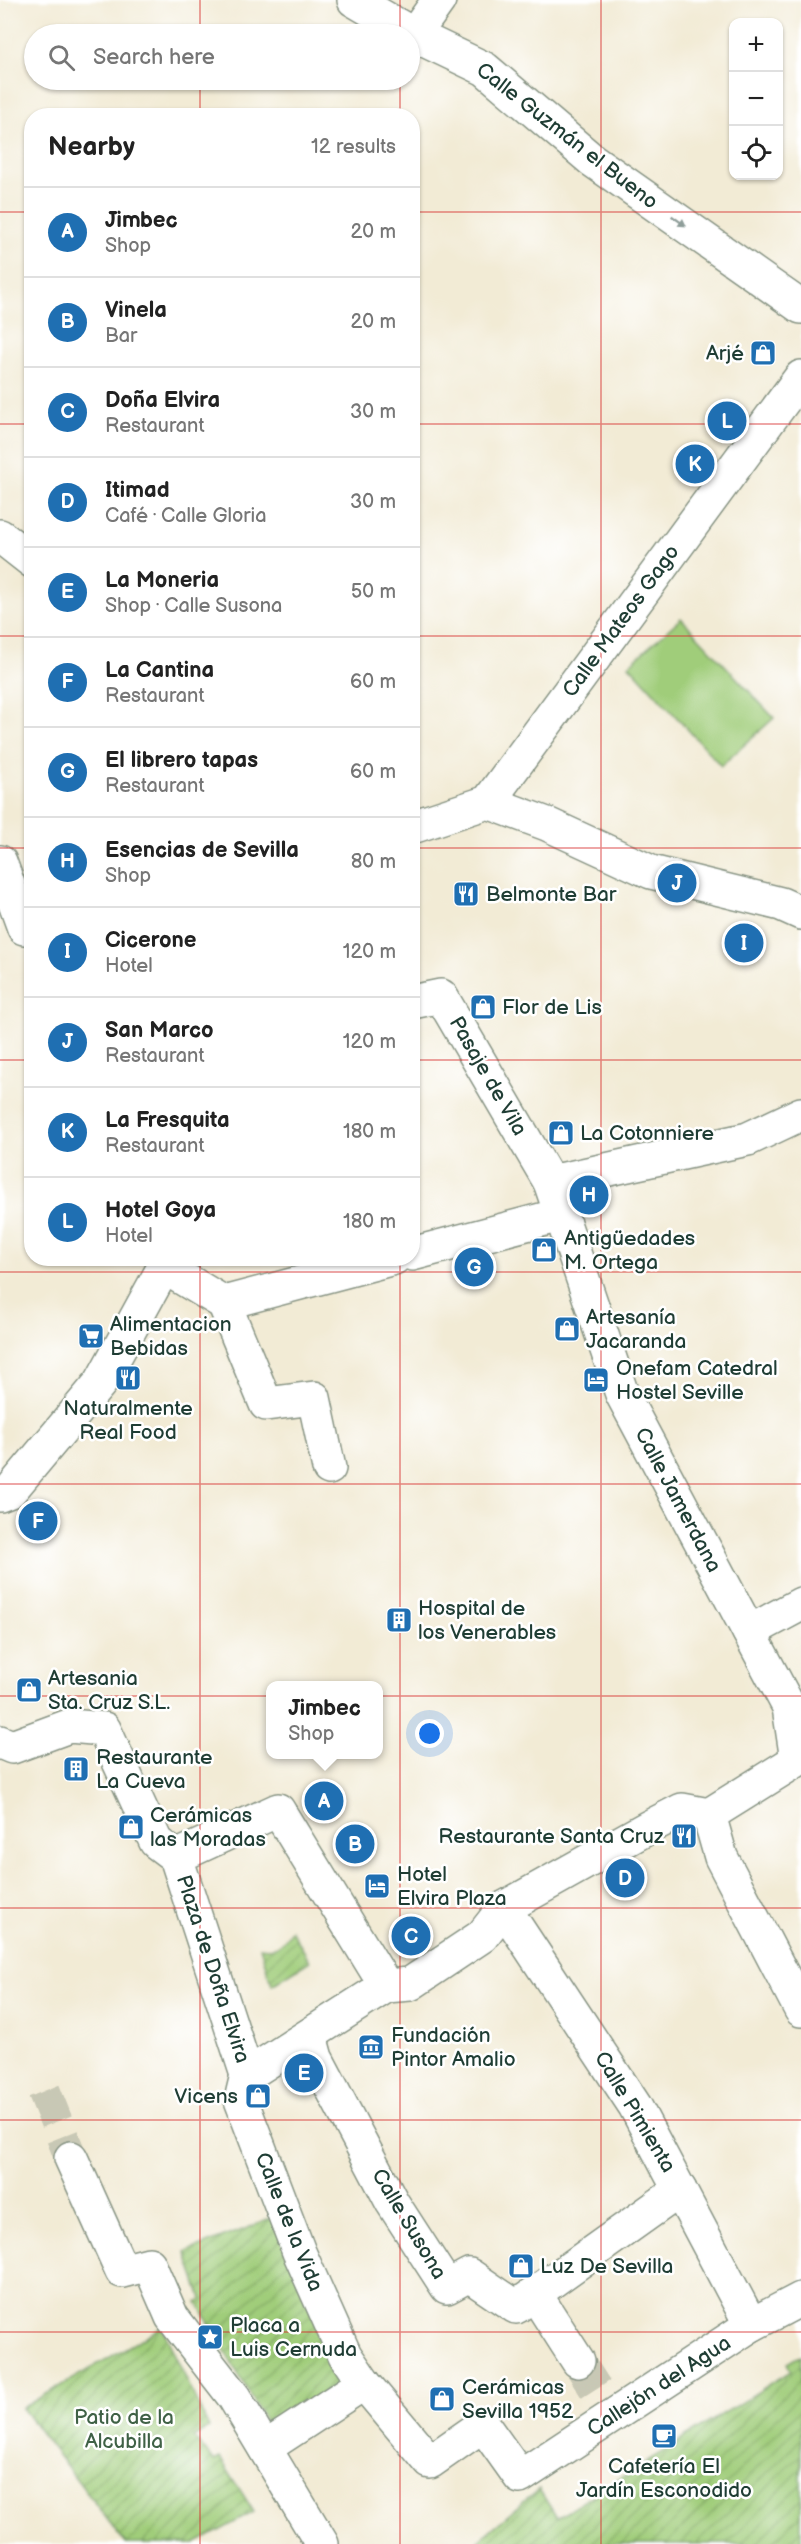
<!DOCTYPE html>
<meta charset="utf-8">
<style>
body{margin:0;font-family:"Balsamiq Sans",sans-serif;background:#f2f2f2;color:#222}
.controls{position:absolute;right:18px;top:18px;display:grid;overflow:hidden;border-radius:12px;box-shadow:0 2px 4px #0004}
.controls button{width:54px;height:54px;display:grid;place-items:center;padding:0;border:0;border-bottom:2px solid #e0e0e0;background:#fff;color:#222;font:30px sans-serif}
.you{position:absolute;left:430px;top:1734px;width:21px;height:21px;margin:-15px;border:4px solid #fff;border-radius:50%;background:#1a73e8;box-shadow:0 0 0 9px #1a73e833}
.badge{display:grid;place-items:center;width:39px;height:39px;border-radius:50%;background:#1f6fb2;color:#fff;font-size:20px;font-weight:700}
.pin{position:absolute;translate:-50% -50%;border:3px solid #fff;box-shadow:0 2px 6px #0006}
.popup{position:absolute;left:266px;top:1681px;width:117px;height:78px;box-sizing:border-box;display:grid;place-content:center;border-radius:12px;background:#fff;filter:drop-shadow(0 2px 4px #0005);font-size:20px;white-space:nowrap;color:#767676}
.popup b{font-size:22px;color:#222}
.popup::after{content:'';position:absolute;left:50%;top:100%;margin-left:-12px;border:12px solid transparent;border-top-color:#fff}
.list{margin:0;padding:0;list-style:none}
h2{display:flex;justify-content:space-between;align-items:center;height:78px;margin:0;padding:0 24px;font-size:26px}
h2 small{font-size:20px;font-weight:400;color:#767676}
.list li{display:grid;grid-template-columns:39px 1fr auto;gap:18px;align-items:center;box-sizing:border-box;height:90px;padding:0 24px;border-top:2px solid #e0e0e0}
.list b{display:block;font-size:22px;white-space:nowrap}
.list p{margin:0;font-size:20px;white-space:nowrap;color:#767676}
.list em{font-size:20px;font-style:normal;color:#767676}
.icon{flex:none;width:33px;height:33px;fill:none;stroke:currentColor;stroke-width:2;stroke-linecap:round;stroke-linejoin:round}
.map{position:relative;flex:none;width:801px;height:2544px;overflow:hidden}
.search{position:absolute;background:#fff;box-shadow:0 2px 4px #0004;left:24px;top:24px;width:396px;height:66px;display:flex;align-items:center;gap:15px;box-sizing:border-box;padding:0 21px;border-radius:33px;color:#767676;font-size:22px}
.panel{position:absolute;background:#fff;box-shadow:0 2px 4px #0004;left:24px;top:108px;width:396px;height:1158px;border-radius:24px}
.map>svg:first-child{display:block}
</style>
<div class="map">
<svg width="801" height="2544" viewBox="0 0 801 2544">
<defs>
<pattern id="garden-furrows" width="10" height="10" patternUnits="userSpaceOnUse" patternTransform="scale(1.5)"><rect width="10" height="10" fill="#a0cd7a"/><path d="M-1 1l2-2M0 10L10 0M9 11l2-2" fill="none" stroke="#82a865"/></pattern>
</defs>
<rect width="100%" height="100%" fill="#fff"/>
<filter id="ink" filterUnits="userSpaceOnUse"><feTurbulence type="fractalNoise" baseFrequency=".0167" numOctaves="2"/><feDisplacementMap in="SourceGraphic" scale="12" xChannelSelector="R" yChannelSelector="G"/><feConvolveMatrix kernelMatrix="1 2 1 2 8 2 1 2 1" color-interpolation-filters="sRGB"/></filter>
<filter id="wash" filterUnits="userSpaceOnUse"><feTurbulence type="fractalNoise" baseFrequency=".008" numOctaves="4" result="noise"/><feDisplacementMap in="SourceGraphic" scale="24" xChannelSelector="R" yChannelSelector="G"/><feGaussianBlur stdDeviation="1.35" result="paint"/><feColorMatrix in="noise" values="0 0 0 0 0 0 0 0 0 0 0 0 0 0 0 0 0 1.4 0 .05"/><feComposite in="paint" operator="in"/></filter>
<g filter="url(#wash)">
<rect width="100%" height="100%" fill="#f2ebd5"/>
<!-- garden -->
<g fill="url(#garden-furrows)" stroke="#608557" stroke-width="1.5">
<path d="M291 1930 310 1961 272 1985 260 1947C277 1950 283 1944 291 1930Z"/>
<polygon points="278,2216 349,2383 273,2435 197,2302 202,2299 186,2252"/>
<polygon points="162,2327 209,2428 193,2437 214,2461 220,2458 254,2512 195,2544 126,2544 22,2408"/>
<polygon points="801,2355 801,2544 474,2544 539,2489 557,2518 791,2371 787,2363"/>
</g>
<!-- pitch -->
<polygon fill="#a0cd7a" stroke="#608557" stroke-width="1.5" points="681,618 774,718 721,766 629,665"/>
</g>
<g filter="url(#ink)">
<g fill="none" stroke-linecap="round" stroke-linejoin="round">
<!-- pedestrian-tunnel -->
<g stroke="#c8c8b5" stroke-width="33" stroke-dasharray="33 16" stroke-linecap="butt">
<polyline points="44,2091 71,2158"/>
<polyline points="578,2361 609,2410"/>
</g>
<defs>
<g id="pedestrian">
<polyline points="414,35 439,0"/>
<polyline points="0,536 32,561"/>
<polyline points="488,802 547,824 651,872 781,904 801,913"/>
<polyline points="412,827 488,802 801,377"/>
<polyline points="0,862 24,928"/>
<polyline points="224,1303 266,1404 314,1398 329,1468"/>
<polyline points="0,1495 10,1491 101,1382 164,1267"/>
<polyline points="749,1632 801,1604"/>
<polyline points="0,1742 12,1747 69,1726 104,1729 156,1842 176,1857"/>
<polygon points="278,1810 386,1986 247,2075 176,1857"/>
<polyline points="709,1815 721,1857 801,2010"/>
<polyline points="504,1908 635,2106 751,2325"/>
<polyline points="386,1986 410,1984 482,1936 504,1908 649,1827 682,1810 709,1815 797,1760 789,1707 622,1394 550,1182 748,1139 801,1114"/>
<polyline points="310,2036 316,2058 392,2202 447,2287 469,2275 516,2307 680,2190"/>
<polyline points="247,2075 241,2100 299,2252 345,2355 364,2383 430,2462 483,2425 520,2477 751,2325 801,2299"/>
<polyline points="71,2158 122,2271 149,2264 172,2317 234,2397 322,2544"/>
<polyline points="535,2294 578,2361"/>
<polyline points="265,2448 364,2383"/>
</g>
<g id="minor">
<polyline points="354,0 414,35 485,69 592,160 801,307"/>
<polyline points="412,1002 441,996 550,1182"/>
<polyline points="412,1254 560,1215"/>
<polyline points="163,1258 164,1267 224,1303 394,1258"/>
</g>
</defs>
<!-- pedestrian casing -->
<use href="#pedestrian" stroke="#889484" stroke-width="36"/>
<!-- minor casing -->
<use href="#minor" stroke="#889484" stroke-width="36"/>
<!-- pedestrian -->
<use href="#pedestrian" stroke="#fff" stroke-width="33"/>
<!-- minor -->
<use href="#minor" stroke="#fff" stroke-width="33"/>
</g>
<!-- one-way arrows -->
<defs><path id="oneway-solid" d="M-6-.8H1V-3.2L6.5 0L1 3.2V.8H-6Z" transform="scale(1.5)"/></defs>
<use fill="#8f9e9a" href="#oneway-solid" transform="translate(679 221) rotate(35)"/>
</g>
<!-- grid -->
<path fill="none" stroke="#d62828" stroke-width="1.5" stroke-opacity="0.55" d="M200 0V34M400 0V34M601 0V2544M200 80V116M400 80V116M0 212H32M412 212H801M0 424H32M412 424H801M0 636H32M412 636H801M0 848H32M412 848H801M0 1060H32M412 1060H801M200 1258V2544M400 1258V2544M0 1272H801M0 1484H801M0 1696H801M0 1908H801M0 2120H801M0 2332H801"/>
<!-- icons -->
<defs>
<symbol id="shop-square" viewBox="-11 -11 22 22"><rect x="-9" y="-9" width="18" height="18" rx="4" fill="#1f6fb2" stroke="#fff"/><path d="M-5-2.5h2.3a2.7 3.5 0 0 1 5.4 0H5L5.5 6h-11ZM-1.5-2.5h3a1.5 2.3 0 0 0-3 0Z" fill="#fff"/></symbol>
<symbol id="restaurant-square" viewBox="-11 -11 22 22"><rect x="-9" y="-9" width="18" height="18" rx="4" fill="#1f6fb2" stroke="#fff"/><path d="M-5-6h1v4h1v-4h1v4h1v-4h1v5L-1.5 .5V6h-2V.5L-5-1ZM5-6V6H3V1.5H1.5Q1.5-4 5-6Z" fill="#fff"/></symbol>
<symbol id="supermarket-square" viewBox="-11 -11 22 22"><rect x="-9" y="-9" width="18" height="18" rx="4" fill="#1f6fb2" stroke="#fff"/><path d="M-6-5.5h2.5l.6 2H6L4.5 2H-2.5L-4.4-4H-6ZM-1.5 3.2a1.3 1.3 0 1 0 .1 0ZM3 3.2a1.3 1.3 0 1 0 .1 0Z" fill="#fff"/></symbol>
<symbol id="hotel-square" viewBox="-11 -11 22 22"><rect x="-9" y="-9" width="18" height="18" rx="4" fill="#1f6fb2" stroke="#fff"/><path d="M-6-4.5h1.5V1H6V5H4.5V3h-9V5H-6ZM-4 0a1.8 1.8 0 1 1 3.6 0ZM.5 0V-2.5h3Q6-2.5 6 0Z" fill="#fff"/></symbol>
<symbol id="building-square" viewBox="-11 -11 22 22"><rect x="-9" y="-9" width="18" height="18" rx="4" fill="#1f6fb2" stroke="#fff"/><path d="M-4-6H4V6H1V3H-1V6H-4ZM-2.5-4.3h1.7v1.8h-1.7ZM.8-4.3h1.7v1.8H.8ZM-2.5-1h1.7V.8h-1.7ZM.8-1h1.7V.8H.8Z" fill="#fff"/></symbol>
<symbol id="museum-square" viewBox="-11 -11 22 22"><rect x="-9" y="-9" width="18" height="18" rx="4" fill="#1f6fb2" stroke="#fff"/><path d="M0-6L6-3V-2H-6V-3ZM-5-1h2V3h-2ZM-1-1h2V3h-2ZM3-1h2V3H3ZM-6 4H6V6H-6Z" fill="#fff"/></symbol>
<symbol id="sight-square" viewBox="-11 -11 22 22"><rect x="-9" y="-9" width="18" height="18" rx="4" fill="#1f6fb2" stroke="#fff"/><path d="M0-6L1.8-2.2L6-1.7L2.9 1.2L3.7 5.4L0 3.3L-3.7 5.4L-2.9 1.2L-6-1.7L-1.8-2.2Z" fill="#fff"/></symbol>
<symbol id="cafe-square" viewBox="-11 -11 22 22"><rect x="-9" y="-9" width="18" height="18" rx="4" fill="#1f6fb2" stroke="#fff"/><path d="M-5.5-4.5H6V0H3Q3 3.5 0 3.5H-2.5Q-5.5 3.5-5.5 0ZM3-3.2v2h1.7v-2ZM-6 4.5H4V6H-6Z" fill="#fff"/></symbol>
</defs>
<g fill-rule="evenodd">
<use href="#shop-square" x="748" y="338" width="30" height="30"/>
<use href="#restaurant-square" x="451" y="879" width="30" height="30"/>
<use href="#shop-square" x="468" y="992" width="30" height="30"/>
<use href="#shop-square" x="546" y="1118" width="30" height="30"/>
<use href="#shop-square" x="529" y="1235" width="30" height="30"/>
<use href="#shop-square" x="552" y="1314" width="30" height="30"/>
<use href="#supermarket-square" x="76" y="1321" width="30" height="30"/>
<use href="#restaurant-square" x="113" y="1363" width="30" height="30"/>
<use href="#hotel-square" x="581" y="1365" width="30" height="30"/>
<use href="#building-square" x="384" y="1605" width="30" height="30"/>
<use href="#shop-square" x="14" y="1675" width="30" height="30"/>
<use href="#building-square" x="61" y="1754" width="30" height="30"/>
<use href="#shop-square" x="116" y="1812" width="30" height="30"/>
<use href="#restaurant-square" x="669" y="1821" width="30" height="30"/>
<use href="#hotel-square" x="362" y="1871" width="30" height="30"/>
<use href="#museum-square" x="356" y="2032" width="30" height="30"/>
<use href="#shop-square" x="243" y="2081" width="30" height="30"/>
<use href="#shop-square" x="506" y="2251" width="30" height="30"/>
<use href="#sight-square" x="195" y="2322" width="30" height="30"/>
<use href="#shop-square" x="427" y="2384" width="30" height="30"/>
<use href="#cafe-square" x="649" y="2421" width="30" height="30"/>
</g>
<g text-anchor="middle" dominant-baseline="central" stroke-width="5" stroke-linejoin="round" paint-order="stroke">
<!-- street labels -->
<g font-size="21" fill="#1f3d34" stroke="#fff">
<text transform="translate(567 136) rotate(38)">Calle Guzmán el Bueno</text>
<text transform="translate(621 621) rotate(-54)">Calle Mateos Gago</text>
<text transform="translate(488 1076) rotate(60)">Pasaje de Vila</text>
<text transform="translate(678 1500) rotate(62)">Calle Jamerdana</text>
<text transform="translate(213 1969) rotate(72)">Plaza de Doña Elvira</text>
<text transform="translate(635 2112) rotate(59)">Calle Pimienta</text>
<text transform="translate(289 2222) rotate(68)">Calle de la Vida</text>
<text transform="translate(409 2224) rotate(59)">Calle Susona</text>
<text transform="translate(659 2386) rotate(-33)">Callejón del Agua</text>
</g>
<!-- poi labels -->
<g font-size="21" fill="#1f3d34" stroke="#fff" text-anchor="start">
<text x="744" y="353" text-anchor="end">Arjé</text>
<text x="486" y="894">Belmonte Bar</text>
<text x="502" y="1007">Flor de Lis</text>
<text x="580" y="1133">La Cotonniere</text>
<text x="564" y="1238">Antigüedades<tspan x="564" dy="24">M. Ortega</tspan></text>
<text x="586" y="1317">Artesanía<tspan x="586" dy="24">Jacaranda</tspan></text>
<text x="110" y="1324">Alimentacion<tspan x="110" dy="24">Bebidas</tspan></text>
<text x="616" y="1368">Onefam Catedral<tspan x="616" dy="24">Hostel Seville</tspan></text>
<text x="128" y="1408" text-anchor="middle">Naturalmente<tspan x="128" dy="24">Real Food</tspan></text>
<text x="418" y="1608">Hospital de<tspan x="418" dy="24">los Venerables</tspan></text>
<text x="48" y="1678">Artesania<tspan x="48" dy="24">Sta. Cruz S.L.</tspan></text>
<text x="96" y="1757">Restaurante<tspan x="96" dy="24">La Cueva</tspan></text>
<text x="150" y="1815">Cerámicas<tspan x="150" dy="24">las Moradas</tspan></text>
<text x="664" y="1836" text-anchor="end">Restaurante Santa Cruz</text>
<text x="397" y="1874">Hotel<tspan x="397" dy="24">Elvira Plaza</tspan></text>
<text x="391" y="2035">Fundación<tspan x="391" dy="24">Pintor Amalio</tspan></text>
<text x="238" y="2096" text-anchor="end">Vicens</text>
<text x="540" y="2266">Luz De Sevilla</text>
<text x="230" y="2325">Placa a<tspan x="230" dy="24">Luis Cernuda</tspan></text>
<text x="462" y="2387">Cerámicas<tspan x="462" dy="24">Sevilla 1952</tspan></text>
<text x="664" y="2466" text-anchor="middle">Cafetería El<tspan x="664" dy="24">Jardín Esconodido</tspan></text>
</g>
<!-- park labels -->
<g font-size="21" fill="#3f6146" stroke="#fff">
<text x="124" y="2417">Patio de la<tspan x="124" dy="24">Alcubilla</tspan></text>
</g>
</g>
</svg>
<div class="controls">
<button>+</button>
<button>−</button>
<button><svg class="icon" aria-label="locate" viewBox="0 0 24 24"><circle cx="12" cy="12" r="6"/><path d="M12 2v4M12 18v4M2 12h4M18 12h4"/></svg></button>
</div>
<div class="you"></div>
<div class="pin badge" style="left:324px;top:1801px">A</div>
<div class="popup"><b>Jimbec</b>Shop</div>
<div class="pin badge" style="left:355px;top:1844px">B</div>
<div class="pin badge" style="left:411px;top:1936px">C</div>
<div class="pin badge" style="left:625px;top:1878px">D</div>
<div class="pin badge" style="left:304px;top:2073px">E</div>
<div class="pin badge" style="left:38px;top:1521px">F</div>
<div class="pin badge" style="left:474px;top:1267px">G</div>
<div class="pin badge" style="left:589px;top:1195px">H</div>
<div class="pin badge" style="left:744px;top:943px">I</div>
<div class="pin badge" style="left:677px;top:883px">J</div>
<div class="pin badge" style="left:695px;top:464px">K</div>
<div class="pin badge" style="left:727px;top:421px">L</div>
<div class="search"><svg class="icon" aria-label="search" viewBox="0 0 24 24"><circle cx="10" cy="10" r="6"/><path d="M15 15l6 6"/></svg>Search here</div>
<section class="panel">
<h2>Nearby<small>12 results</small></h2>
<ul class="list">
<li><span class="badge">A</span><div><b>Jimbec</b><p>Shop</p></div><em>20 m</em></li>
<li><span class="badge">B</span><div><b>Vinela</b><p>Bar</p></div><em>20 m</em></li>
<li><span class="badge">C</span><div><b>Doña Elvira</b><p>Restaurant</p></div><em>30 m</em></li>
<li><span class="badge">D</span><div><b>Itimad</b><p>Café · Calle Gloria</p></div><em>30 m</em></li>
<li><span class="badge">E</span><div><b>La Moneria</b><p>Shop · Calle Susona</p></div><em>50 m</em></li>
<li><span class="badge">F</span><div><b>La Cantina</b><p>Restaurant</p></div><em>60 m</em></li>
<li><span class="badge">G</span><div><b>El librero tapas</b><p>Restaurant</p></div><em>60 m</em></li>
<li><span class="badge">H</span><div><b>Esencias de Sevilla</b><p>Shop</p></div><em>80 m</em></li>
<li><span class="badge">I</span><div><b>Cicerone</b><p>Hotel</p></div><em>120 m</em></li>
<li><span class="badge">J</span><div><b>San Marco</b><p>Restaurant</p></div><em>120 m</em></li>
<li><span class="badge">K</span><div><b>La Fresquita</b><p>Restaurant</p></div><em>180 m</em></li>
<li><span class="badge">L</span><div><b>Hotel Goya</b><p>Hotel</p></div><em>180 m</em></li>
</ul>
</section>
</div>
